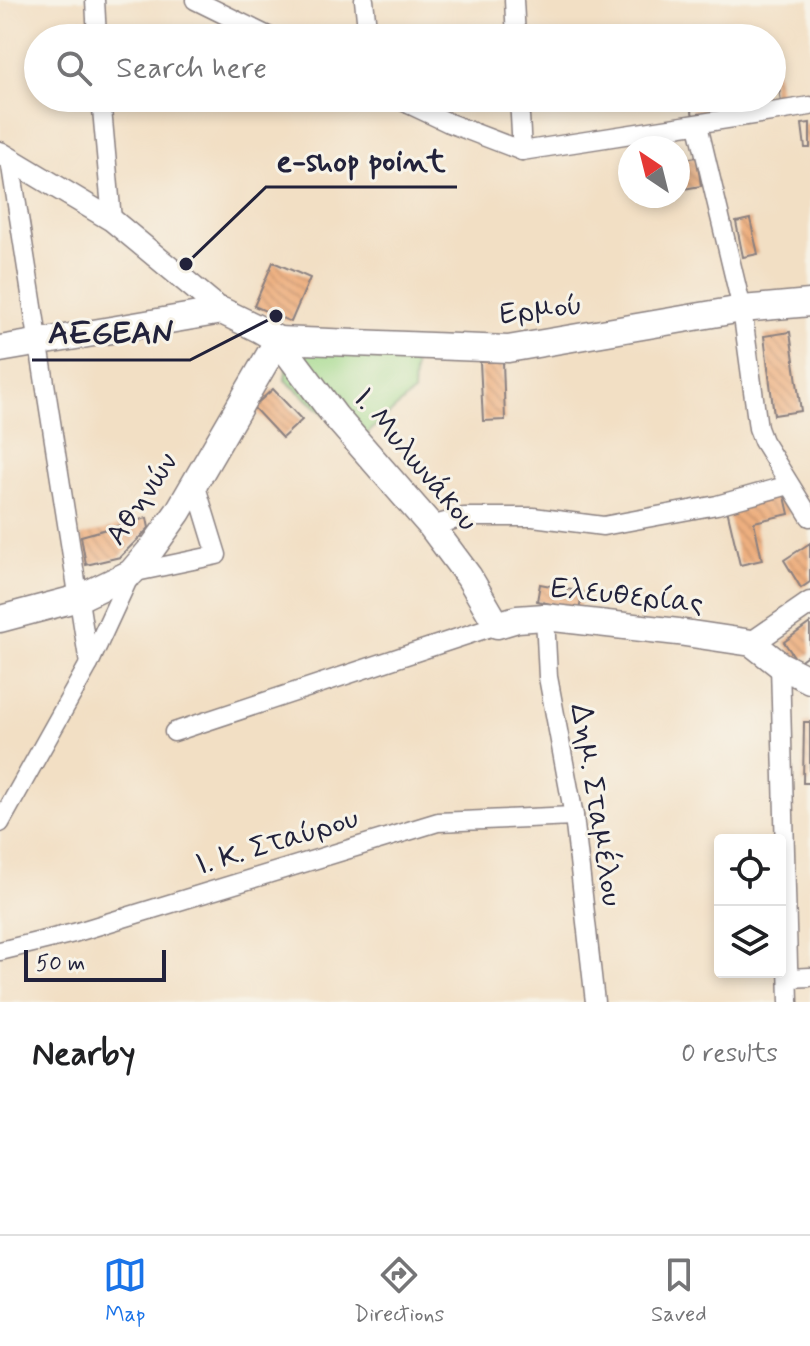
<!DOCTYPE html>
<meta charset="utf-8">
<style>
body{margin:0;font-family:Mynerve,sans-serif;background:#f2f2f2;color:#202124}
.controls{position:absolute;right:24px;bottom:24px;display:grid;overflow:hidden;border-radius:8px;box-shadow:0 4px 12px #0003}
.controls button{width:72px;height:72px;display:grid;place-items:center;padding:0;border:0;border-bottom:2px solid #e0e0e0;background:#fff;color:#202124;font:40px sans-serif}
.compass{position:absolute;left:618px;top:136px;width:72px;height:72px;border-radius:50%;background:#fff;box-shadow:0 4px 12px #0003;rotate:325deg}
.scale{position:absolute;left:24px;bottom:20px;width:142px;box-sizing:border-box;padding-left:8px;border:4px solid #22223b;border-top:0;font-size:22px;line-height:28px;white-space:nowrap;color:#22223b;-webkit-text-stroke:6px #f7f3e8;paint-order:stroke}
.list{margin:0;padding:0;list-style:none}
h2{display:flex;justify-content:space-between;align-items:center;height:104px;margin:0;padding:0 32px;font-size:34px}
h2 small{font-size:26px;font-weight:400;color:#757577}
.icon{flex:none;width:44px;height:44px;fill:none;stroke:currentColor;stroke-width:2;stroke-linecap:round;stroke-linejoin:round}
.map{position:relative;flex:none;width:810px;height:1002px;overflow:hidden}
.search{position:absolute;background:#fff;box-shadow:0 4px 12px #0003;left:24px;right:24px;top:24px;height:88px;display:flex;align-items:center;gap:20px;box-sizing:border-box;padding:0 28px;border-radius:44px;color:#757577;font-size:30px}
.sheet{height:232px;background:#fff}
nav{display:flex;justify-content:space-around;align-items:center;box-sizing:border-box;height:112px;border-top:2px solid #e0e0e0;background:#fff;font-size:22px;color:#757577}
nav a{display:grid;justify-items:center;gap:4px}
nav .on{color:#1a73e8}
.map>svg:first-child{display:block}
</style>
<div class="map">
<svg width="810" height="1002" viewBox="0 0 810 1002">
<defs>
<pattern id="building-back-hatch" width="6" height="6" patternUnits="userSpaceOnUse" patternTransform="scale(2)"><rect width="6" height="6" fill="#edaf7f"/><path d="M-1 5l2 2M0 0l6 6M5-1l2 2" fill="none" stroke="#cb966f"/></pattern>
</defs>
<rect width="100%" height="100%" fill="#f7f3e8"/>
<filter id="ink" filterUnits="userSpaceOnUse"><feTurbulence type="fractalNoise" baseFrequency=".0125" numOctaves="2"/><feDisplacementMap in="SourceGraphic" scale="16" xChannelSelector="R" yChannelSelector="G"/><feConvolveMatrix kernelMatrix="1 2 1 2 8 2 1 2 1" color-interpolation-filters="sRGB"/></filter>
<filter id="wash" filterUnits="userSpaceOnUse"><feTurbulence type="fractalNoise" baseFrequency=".006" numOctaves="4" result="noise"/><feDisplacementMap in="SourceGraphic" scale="32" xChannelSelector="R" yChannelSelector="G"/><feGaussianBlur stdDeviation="1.8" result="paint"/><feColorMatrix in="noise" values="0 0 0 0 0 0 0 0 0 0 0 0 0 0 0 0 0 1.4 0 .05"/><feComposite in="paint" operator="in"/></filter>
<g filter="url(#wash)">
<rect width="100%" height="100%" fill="#f2dfc4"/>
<!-- green -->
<polygon fill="#a2d98b" stroke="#627e63" stroke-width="2" points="290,340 415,345 413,393 368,433 364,448 285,380"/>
<g id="blocks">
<!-- building -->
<g fill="url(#building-back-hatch)">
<polygon points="775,57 781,103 764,105 763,98 772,98 772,58"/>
<polygon points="689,98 717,98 719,111 693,116"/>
<polygon points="729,98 755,98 756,101 731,107"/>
<polygon points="810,123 810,148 805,148 802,124"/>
<polygon points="697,157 701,186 678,190 678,160"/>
<polygon points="750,219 758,254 743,257 736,222"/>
<polygon points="273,262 310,278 291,322 254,306"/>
<polygon points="790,332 801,411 774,415 764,336"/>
<polygon points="503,361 505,420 483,421 480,362"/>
<polygon points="273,389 302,420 282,438 253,407"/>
<polygon points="784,492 789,514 754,522 762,560 740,565 726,505"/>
<polygon points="147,518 149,528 120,557 86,565 81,536"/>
<polygon points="810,543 810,582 801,588 784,560"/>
<polygon points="540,584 583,592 579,610 537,601"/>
<polygon points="810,623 810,653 798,662 784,642"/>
<polygon points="804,722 810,722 810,783 803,783"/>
</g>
</g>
</g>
<g filter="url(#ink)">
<use href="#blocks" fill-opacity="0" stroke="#8a8080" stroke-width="2"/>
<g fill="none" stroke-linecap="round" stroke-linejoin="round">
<defs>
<g id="minor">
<polyline points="95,0 97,38"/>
<polyline points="195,0 272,38"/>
<polyline points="364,0 368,38"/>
<polyline points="514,0 516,38"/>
<polyline points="101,98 112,220"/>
<polyline points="396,98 449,123 522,151 810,106"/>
<polyline points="519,98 522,151"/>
<polyline points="698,125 742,309 758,428 763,441 810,517"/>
<polyline points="10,160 89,664"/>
<polyline points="431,526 464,517 533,517 603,526 717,505 789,485"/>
<polyline points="545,617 548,677 574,816 595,1002"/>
<polyline points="780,665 789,1002"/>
<polyline points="174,732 497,625"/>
<polyline points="0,823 89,664 131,573 217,555 194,480"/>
<polyline points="0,951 74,933 438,822 574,816"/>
<polyline points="789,978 810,977"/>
</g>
<g id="tertiary">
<polyline points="0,153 112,220 222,311"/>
<polyline points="752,643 810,603"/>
</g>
<g id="secondary">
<polyline points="278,340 508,349 742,309 810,303"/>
<polyline points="0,349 222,311 259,329 278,340 335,416 431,526 469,577 497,625 517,619 545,617 678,632 752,643 780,665 810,680"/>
<polyline points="0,619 79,598 131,573 153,547 178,512 278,340"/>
</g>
</defs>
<!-- minor casing -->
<use href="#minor" stroke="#8a8080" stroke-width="21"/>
<!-- tertiary casing -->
<use href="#tertiary" stroke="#8a8080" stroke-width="25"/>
<!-- secondary casing -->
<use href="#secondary" stroke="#8a8080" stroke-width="29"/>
<!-- minor -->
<use href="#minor" stroke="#fff" stroke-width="18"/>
<!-- tertiary -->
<use href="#tertiary" stroke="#fff" stroke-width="22"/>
<!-- secondary -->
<use href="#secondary" stroke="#fff" stroke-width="26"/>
</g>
</g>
<g text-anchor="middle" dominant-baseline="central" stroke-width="6" stroke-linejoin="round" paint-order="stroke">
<!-- street labels -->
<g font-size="30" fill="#22223b" stroke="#f7f3e8">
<text transform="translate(541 310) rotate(-7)">Ερμού</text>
<text transform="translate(415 460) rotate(50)">Ι. Μυλωνάκου</text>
<text transform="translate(142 499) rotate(-56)">Αθηνών</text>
<text transform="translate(627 596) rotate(6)">Ελευθερίας</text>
<text transform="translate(596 805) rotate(81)">Δημ. Σταμέλου</text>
<text transform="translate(277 842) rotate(-17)">Ι. Κ. Σταύρου</text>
</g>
</g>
<!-- callouts -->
<path fill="none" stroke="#22223b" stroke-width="3" d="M186 264L266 187H457M276 316L190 360H32"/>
<g fill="#22223b" stroke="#f7f3e8" stroke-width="3">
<circle cx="186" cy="264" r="8"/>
<circle cx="276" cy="316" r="8"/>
</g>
<g font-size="32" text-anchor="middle" font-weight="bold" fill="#22223b" stroke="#f7f3e8" stroke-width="6" stroke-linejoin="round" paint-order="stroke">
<text x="361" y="171">e-shop point</text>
<text x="111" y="343">AEGEAN</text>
</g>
</svg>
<div class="controls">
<button><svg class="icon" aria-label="locate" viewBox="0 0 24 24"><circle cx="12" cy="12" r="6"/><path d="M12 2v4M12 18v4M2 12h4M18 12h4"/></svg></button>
<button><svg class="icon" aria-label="layers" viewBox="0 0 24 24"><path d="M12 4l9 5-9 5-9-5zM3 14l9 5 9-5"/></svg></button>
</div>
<svg class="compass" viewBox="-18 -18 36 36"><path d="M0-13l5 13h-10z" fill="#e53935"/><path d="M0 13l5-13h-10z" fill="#757577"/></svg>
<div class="scale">50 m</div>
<div class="search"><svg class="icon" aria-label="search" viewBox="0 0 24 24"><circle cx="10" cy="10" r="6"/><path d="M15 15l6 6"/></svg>Search here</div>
</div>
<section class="sheet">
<h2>Nearby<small>0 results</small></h2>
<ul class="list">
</ul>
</section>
<nav>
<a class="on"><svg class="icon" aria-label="map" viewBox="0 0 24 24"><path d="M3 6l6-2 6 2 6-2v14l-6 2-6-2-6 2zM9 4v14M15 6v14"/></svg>Map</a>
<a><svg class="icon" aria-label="directions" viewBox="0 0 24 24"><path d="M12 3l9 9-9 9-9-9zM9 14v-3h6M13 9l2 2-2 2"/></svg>Directions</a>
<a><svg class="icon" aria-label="saved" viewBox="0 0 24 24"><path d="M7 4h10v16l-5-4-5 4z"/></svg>Saved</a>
</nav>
